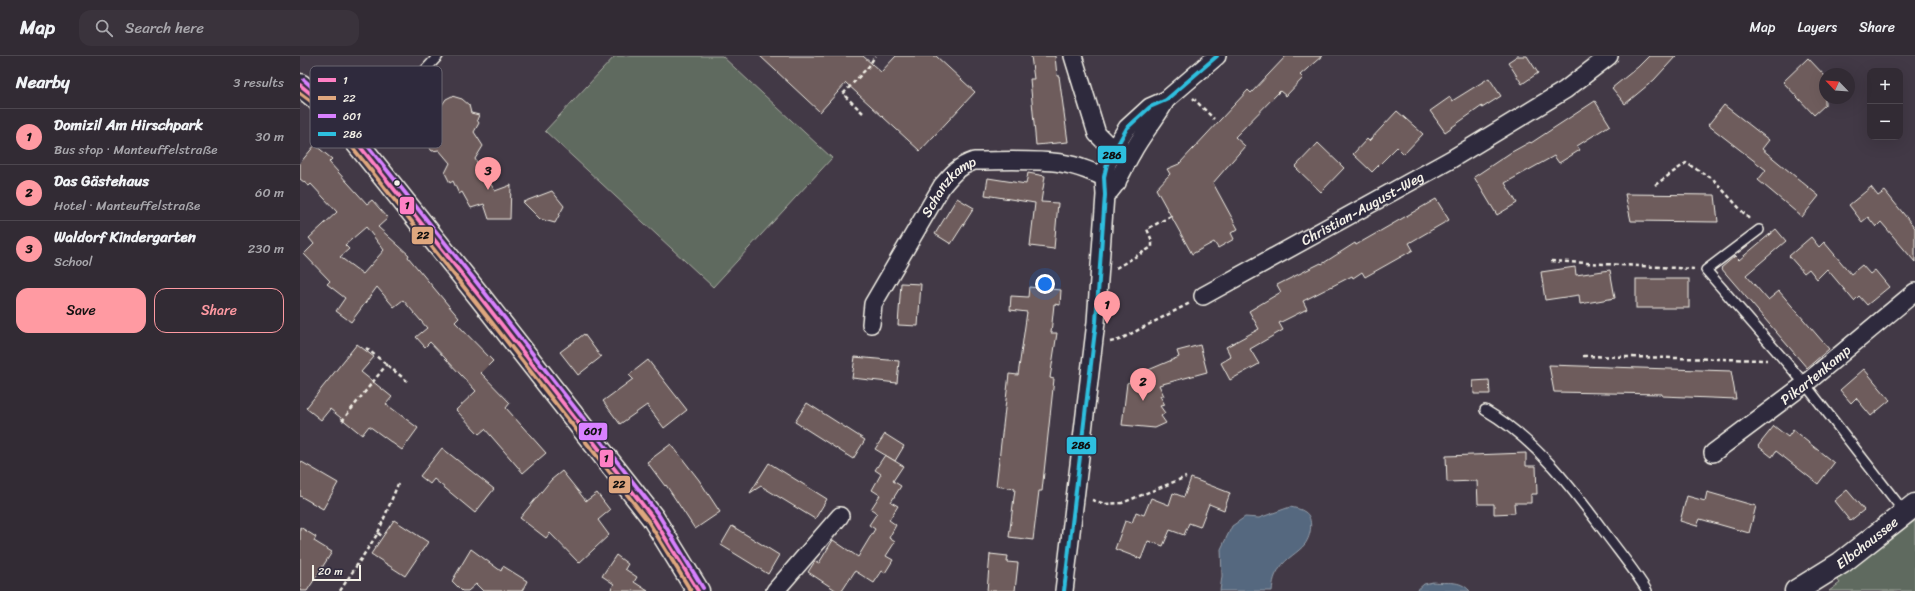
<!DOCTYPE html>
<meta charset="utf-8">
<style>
body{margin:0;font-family:Sriracha,sans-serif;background:#3a333c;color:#f1f3f6}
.controls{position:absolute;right:12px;top:12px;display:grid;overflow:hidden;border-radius:8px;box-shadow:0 4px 16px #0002}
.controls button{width:36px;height:36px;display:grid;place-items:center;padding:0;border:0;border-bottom:1px solid #4d474f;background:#322b34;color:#f1f3f6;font:20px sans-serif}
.compass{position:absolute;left:1519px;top:12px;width:36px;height:36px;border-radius:50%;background:#322b34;box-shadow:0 4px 16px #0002;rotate:295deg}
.scale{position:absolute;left:12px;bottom:10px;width:49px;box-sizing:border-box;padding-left:4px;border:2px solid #f4f1e8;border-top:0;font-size:11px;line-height:14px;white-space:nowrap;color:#f4f1e8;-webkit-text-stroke:3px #2f2a3d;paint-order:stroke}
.you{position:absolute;left:745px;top:228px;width:14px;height:14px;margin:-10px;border:3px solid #fff;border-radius:50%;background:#1a73e8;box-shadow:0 0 0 6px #1a73e833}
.badge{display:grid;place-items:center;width:26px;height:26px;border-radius:50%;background:#ff9aa2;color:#111;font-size:13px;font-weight:700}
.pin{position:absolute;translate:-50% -33px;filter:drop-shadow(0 1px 2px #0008)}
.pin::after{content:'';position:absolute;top:21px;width:14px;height:12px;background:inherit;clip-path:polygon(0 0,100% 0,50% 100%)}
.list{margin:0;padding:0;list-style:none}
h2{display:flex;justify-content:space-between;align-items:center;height:52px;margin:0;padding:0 16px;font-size:17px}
h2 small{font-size:13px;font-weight:400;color:#a8a7ac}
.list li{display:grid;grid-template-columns:26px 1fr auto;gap:12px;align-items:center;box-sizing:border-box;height:56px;padding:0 16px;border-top:1px solid #4d474f}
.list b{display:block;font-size:15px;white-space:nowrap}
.list p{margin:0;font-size:13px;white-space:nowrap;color:#a8a7ac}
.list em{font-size:13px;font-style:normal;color:#a8a7ac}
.actions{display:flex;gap:8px;padding:12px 16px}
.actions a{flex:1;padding:9px 0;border:1px solid #ff9aa2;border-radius:12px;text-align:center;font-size:14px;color:#ff9aa2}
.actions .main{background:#ff9aa2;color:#111}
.icon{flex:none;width:22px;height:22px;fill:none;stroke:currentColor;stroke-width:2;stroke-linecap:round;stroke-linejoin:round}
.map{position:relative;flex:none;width:1615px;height:535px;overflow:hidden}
header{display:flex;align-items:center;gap:24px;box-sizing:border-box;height:56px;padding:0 20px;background:#322b34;border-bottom:1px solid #4d474f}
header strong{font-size:19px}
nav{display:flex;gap:22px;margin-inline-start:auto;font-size:14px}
.search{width:280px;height:36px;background:#3a333c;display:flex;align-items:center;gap:10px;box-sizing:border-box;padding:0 14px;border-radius:12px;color:#a8a7ac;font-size:15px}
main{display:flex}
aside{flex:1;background:#322b34}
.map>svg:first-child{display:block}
</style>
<header>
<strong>Map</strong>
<div class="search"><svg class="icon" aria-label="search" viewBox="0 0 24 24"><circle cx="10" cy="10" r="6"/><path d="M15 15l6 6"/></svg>Search here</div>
<nav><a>Map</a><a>Layers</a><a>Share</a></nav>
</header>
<main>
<aside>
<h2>Nearby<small>3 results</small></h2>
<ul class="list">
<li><span class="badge">1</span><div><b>Domizil Am Hirschpark</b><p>Bus stop · Manteuffelstraße</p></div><em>30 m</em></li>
<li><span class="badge">2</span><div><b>Das Gästehaus</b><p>Hotel · Manteuffelstraße</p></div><em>60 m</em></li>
<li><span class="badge">3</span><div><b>Waldorf Kindergarten</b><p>School</p></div><em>230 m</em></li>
</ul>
<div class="actions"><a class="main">Save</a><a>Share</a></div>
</aside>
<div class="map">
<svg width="1615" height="535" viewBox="0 0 1615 535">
<rect width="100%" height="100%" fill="#423946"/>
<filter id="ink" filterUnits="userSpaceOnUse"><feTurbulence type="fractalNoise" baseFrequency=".025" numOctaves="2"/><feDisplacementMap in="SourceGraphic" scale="8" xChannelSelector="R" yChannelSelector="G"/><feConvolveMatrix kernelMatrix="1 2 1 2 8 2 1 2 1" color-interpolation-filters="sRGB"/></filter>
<g filter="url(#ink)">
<!-- green -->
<g fill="#5f6a5f" stroke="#aaaea4">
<polygon points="315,0 422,0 532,102 413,231 245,75"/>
<polygon points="1615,446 1615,535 1529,535 1540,527 1530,514"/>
</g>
<!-- water -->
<g fill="#54677f" stroke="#949ea9">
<path d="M990 451C995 452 1001 453 1005 456 1014 462 1011 480 1005 488 998 497 986 502 980 512 974 519 973 526 972 535H920L922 520 921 493 932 470 945 461 959 462Z"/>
<path d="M1133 526C1148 528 1159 523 1170 535H1116L1124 528Z"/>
</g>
<!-- building -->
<g fill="#6e5b5b" stroke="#f4f1e8" fill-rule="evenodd">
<polygon points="460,0 563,0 581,16 596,0 636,0 675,36 620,95 546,27 520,56"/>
<polygon points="731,0 755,0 757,20 759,20 768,86 736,89 730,23 734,23"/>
<polygon points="986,0 1022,0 1000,19 1003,22 986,40 980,35 935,81 945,90 913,127 938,173 931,177 934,183 918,192 914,186 892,198 856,133 870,118 867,113 879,108 948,34 951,37"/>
<polygon points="1217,0 1227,0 1238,17 1222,28 1208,6"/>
<polygon points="1349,0 1376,0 1354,24 1325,48 1312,32 1338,11"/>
<polygon points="1508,2 1525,20 1525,49 1514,59 1483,26"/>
<polygon points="1189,22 1201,40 1182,52 1182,50 1145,76 1130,55 1150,41 1152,45"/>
<polygon points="152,40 162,43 169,49 171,57 179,59 177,64 179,67 174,76 183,90 175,103 195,135 211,129 210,163 189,163 184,148 171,152 162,136 159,138 153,125 150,127 145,117 150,107 139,94 132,95 123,84 112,87 113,73 127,71 146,43"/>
<polygon points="1295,45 1310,69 1277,90 1280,94 1259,107 1254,100 1205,127 1217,147 1197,159 1174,121 1210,97 1230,86 1231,87"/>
<polygon points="1424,49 1469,84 1462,93 1519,140 1502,161 1458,124 1466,114 1408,69"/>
<polygon points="1097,55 1123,78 1104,98 1097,91 1072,116 1053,98 1067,83 1069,85"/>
<polygon points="1018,87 1044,112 1021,136 995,111"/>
<path d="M15 89 32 103 29 106 67 148 72 144 88 162 78 171 109 199 108 201 159 262 155 266 193 305 181 317 210 347 206 352 246 397 223 417 185 373 179 378 156 354 176 335 130 286 125 291 116 281 127 272 103 244 94 251 77 231 51 266 36 255 45 242 27 228 30 225 4 198 14 188 9 182 37 156 11 128 9 130 0 123V107ZM66 171 84 194 63 218 40 201 49 193 45 189Z"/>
<polygon points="728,117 745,120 741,146 758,147 754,193 730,190 735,147 685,139 688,122 726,128"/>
<polygon points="1571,131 1578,140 1585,135 1615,172 1615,206 1581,166 1576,171 1568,161 1562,166 1549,149"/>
<polygon points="252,135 264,150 255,167 240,163 223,146"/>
<polygon points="1325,138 1415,139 1418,166 1331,165"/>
<polygon points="657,142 674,152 651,188 635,178"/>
<polygon points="1136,143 1149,164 1109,187 1113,194 1065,221 1062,216 1053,222 1052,220 1003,245 1007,253 979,267 983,274 950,293 959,308 930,324 921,307 931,301 926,291 959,273 949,255 981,236 977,229 1021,207 1022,208 1055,187 1056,189"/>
<polygon points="1476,173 1486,185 1446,219 1468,244 1479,235 1529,293 1507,312 1421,212 1435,200 1439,204"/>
<polygon points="1511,181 1519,191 1524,186 1551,218 1562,209 1570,218 1575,214 1589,231 1567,249 1559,240 1554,245 1527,213 1517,223 1509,213 1504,217 1489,200"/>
<polygon points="1275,211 1276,219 1310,214 1315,242 1280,248 1279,239 1245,244 1241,216"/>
<rect x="1336" y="223" width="53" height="29"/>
<polygon points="601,227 621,228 618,270 598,269"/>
<polygon points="729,231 761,234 760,249 754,248 751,277 757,277 750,322 754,323 742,435 739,435 733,484 709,481 715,433 696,430 709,318 718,319 727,256 710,254 711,240 728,241"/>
<polygon points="284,278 301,301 278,319 260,296"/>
<polygon points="57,288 74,301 61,316 92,341 86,348 118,372 102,394 69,370 62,379 30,353 21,364 6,352"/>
<polygon points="900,289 907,316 859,329 864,340 860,340 865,349 860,350 865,357 861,360 866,367 855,372 822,369 827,327 832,325 832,321 879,301 877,295"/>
<polygon points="555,301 599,305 597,327 552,322"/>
<polygon points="348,304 387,354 364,372 347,349 320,368 303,345 333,323 329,319"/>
<polygon points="1249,309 1431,315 1436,343 1362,340 1362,338 1254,336"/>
<polygon points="1564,313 1590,344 1571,360 1556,342 1551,347 1540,334"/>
<polygon points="1189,324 1190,338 1174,338 1173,325"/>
<polygon points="507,347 565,384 553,403 495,366"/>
<polygon points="1474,370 1488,381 1493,374 1534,407 1518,428 1476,395 1472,401 1458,390"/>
<polygon points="585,378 604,390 595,405 575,393"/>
<polygon points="371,388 399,424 420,456 395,473 366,429 365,430 347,406"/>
<polygon points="142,392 194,433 175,457 134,423 130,428 120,420"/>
<polygon points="1226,397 1226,410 1236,410 1237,438 1231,438 1231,447 1214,447 1215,457 1194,458 1194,448 1178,448 1177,425 1147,426 1146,400"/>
<polygon points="585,399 603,410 593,425 601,430 591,446 598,450 589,464 596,469 589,482 595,486 586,500 593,504 585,517 582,515 574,527 555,515 542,535 537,535 508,516 515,505 519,507 533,484 558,501 575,473 569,469 577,457 571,453 580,439 572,434 581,418 575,414"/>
<polygon points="0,405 38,427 23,453 0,440"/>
<polygon points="469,407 527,443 515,463 461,430 450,437"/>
<polygon points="262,415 286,445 297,437 310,454 298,464 309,479 279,507 250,477 246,482 220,462 251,424"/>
<polygon points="891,422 930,437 924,454 909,448 900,471 889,467 884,479 870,474 863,490 848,485 841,503 815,493 825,465 832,467 836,456 844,459 851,442 869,449 873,437 884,441"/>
<polygon points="1547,434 1564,454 1550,465 1534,445"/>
<polygon points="1407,436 1456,450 1449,477 1400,463 1397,470 1380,465 1387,440 1405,445"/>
<polygon points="94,464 128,486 105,520 71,498"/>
<polygon points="432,470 479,499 468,518 421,489"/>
<polygon points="0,471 16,481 14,485 32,496 7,535 0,535"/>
<polygon points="171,493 201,515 203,510 227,525 222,535 183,535 176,528 168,535 162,535 152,525"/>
<polygon points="690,498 708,500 707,506 718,507 715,535 687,535"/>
<polygon points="316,499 328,508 325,513 337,521 334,526 348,535 310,535 314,528 302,520"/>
</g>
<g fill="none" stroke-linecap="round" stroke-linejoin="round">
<defs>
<g id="lane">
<polyline points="54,83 115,25 138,0"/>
<polyline points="1459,174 1406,214 1505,328 1605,457"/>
<path d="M1185 354C1235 383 1272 432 1306 478 1320 497 1335 515 1347 535"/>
</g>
<g id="street">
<polyline points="773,0 797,78 806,87 831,98"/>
<path d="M810 135C820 124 824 110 832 97 842 78 856 63 866 44"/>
<path id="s1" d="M903 240 1150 104 1265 34 1309 0"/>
<path id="s2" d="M571 268 573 248 642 130C652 118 659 110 674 105 703 105 733 103 761 107 781 110 799 119 817 127"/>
<path id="s3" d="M1413 397 1505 328 1615 236"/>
<polyline points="475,535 540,460"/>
<polyline points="764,535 796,266 805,139 804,121 807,108 815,91 827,72 850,51 866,44 917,0"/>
</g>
<g id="secondary">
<polyline points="0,29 16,42 54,83 180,241 353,462 398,535"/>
<path id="s4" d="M1496 535 1541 507 1615 449"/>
</g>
</defs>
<!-- lane casing -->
<use href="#lane" stroke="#f4f1e8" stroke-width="12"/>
<!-- street casing -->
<use href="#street" stroke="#f4f1e8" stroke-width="20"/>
<!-- secondary casing -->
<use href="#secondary" stroke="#f4f1e8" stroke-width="25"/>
<!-- path -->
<g stroke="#f4f1e8" stroke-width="2.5" stroke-dasharray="4 3" stroke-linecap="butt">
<polyline points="893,42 914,63"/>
<polyline points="563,57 543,38 569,10 575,0"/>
<polyline points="1355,129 1386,107 1413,123 1451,165"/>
<polyline points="1251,205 1394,213"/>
<polyline points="816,212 852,191 852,185 847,173 871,160"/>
<polyline points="810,286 819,284 890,247"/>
<polyline points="66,292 107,325"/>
<polyline points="1283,300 1467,304"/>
<polyline points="42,365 87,308"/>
<polyline points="792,444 805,448 822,447 886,421"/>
<polyline points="78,477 83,481"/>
<polyline points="40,535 78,477 98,428"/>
</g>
<!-- lane -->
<use href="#lane" stroke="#2f2a3d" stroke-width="9"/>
<!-- street -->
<use href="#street" stroke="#2f2a3d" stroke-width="17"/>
<!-- secondary -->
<use href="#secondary" stroke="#2f2a3d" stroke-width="22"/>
<defs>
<polyline id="bus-1" points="0,29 16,42 54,83 180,241 353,462 398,535"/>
<polyline id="bus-2" points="0,37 12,46 49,87 175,245 348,465 391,535"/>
<polyline id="bus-3" points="4,24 20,38 59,79 185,237 358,458 403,532"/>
<polyline id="bus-4" points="764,535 796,266 805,139 804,121 807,108 827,72 850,51 866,44 917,0"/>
</defs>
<!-- bus-1 casing -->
<use href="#bus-1" stroke="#2f2a3d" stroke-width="7"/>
<!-- bus-2 casing -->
<use href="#bus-2" stroke="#2f2a3d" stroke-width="7"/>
<!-- bus-3 casing -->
<use href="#bus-3" stroke="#2f2a3d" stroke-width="7"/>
<!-- bus-4 casing -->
<use href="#bus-4" stroke="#2f2a3d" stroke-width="7"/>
<!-- bus-1 -->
<use href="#bus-1" stroke="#ff80c5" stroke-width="4"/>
<!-- bus-2 -->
<use href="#bus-2" stroke="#dfa77e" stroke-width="4"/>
<!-- bus-3 -->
<use href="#bus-3" stroke="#d880ff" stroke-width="4"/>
<!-- bus-4 -->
<use href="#bus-4" stroke="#2dbfdf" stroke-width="4"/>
</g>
</g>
<!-- markers -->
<circle fill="#f4f1e8" stroke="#2f2a3d" stroke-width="1.5" cx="97" cy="127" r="3.5"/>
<g text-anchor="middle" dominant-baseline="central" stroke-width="3" stroke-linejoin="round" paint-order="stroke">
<!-- street labels -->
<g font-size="14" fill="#f4f1e8" stroke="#2f2a3d">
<text stroke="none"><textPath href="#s2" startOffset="161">Schanzkamp</textPath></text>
<text stroke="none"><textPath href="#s1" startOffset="182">Christian-August-Weg</textPath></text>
<text stroke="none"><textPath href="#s3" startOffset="129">Pikartenkamp</textPath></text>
<text stroke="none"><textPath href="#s4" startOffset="86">Elbchaussee</textPath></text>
</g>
</g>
<!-- legend -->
<rect x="10" y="10" width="132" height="82" rx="6" fill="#2f2a3d" stroke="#6a6670" stroke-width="1"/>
<rect x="18" y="22" width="18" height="4" fill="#ff80c5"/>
<rect x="18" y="40" width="18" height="4" fill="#dfa77e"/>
<rect x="18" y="58" width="18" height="4" fill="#d880ff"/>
<rect x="18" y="76" width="18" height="4" fill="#2dbfdf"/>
<g font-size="11" fill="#f4f1e8">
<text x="43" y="28">1</text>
<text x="43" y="46">22</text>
<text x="43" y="64">601</text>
<text x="43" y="82">286</text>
</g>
<g stroke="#2f2a3d" stroke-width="1.5">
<rect x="797" y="89" width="30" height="19" rx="4" fill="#2dbfdf"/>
<rect x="99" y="140" width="16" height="19" rx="4" fill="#ff80c5"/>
<rect x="111" y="170" width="23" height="19" rx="4" fill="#dfa77e"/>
<rect x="278" y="366" width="30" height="19" rx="4" fill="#d880ff"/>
<rect x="766" y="380" width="31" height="19" rx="4" fill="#2dbfdf"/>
<rect x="299" y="393" width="15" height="19" rx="4" fill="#ff80c5"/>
<rect x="308" y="419" width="23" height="19" rx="4" fill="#dfa77e"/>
</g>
<g font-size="11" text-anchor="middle" font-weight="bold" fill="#111">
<text x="812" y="103">286</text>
<text x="107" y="153">1</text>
<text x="123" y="183">22</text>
<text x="293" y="379">601</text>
<text x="781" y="393">286</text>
<text x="306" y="406">1</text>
<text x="319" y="432">22</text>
</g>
</svg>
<div class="controls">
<button>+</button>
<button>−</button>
</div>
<svg class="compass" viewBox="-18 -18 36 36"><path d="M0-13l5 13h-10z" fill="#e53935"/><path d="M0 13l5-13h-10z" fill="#a8a7ac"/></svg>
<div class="scale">20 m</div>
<div class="you"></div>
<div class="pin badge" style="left:807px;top:268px">1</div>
<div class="pin badge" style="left:843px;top:345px">2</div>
<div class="pin badge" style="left:188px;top:134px">3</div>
</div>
</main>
